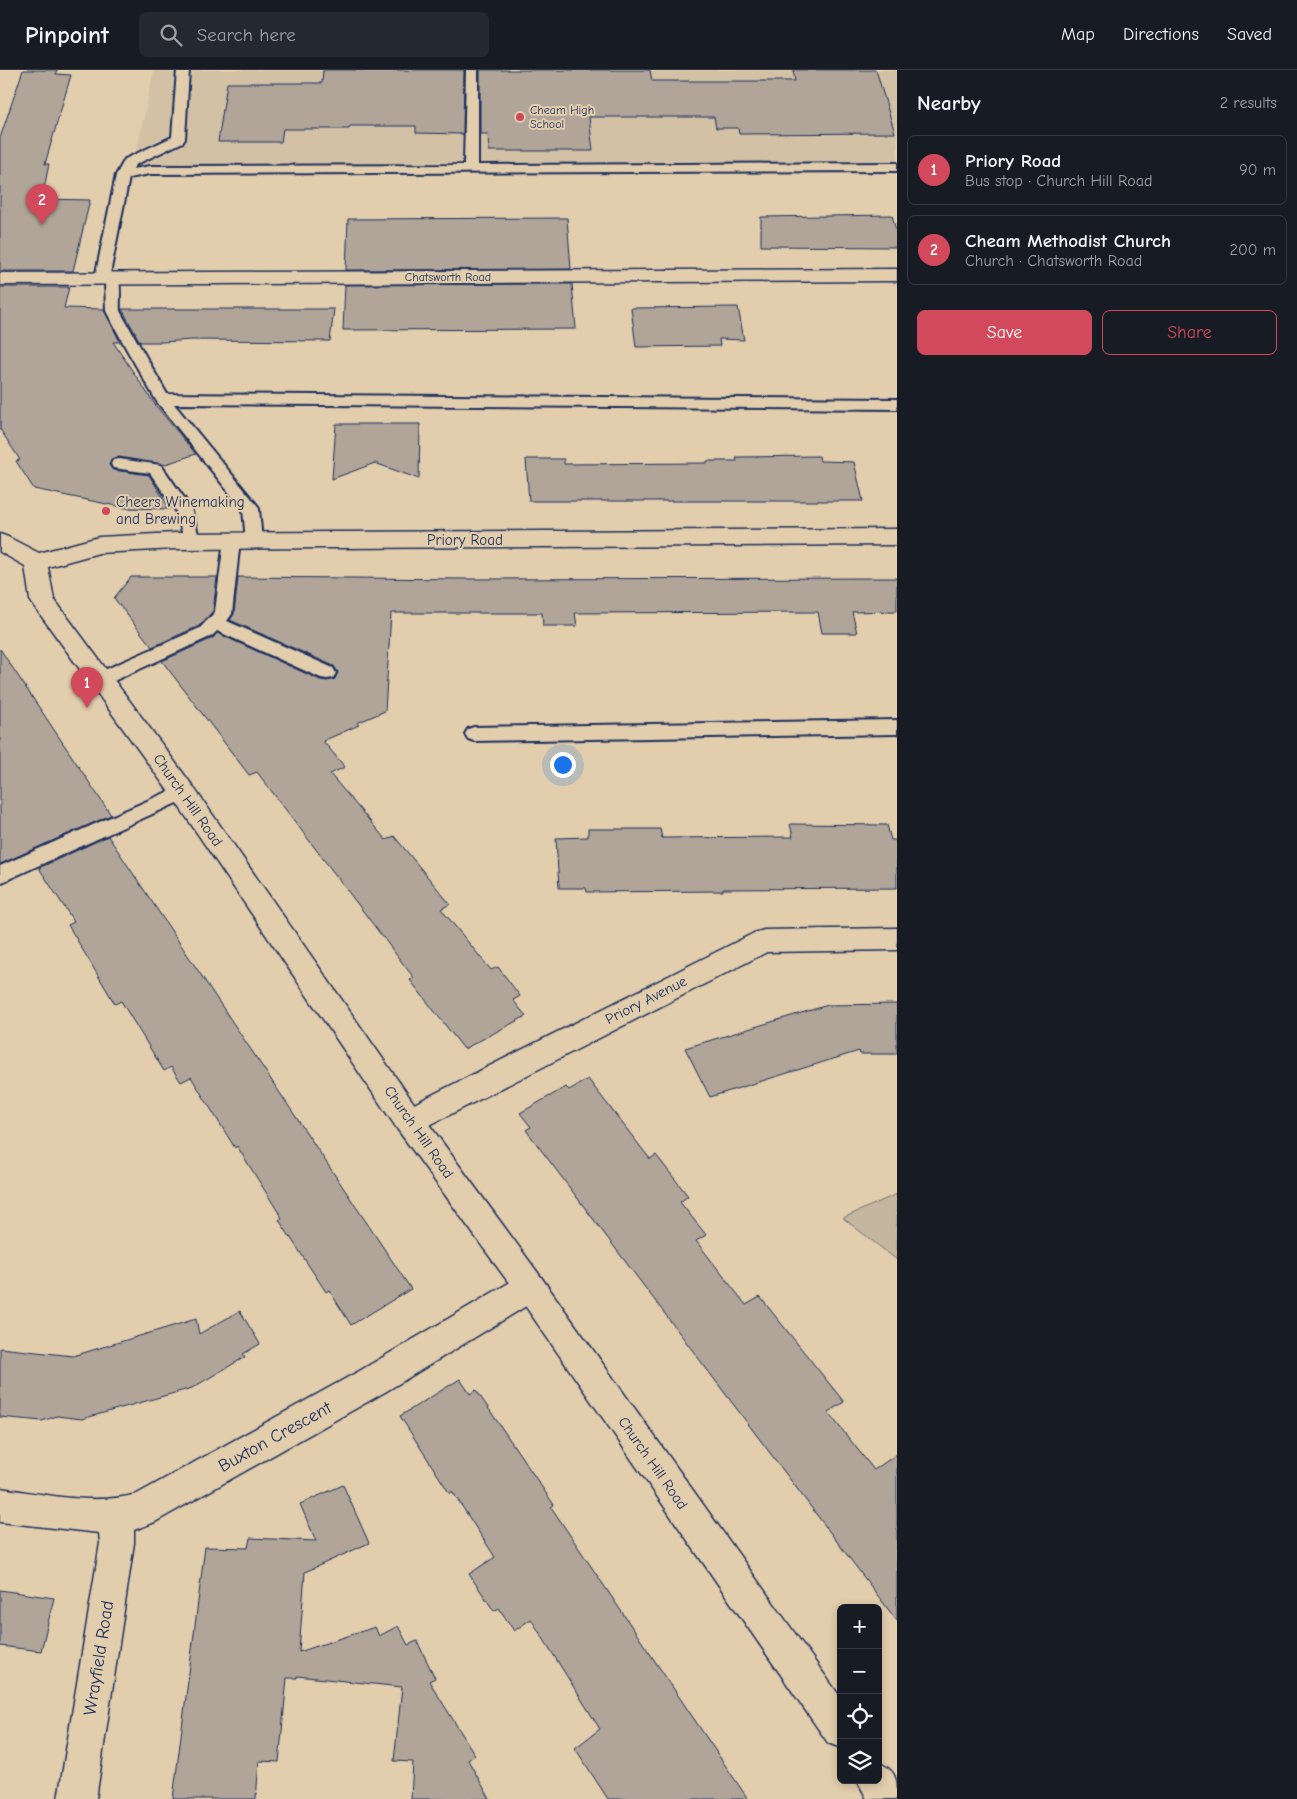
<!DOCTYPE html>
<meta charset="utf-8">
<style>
body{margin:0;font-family:"Comic Neue",sans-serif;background:#242831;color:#f1f3f6}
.controls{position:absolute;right:15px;bottom:15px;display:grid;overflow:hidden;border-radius:8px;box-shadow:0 2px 8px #0003}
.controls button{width:45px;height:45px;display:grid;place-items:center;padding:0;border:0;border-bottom:1px solid #363941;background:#171b24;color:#f1f3f6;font:25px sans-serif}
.you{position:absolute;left:562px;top:694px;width:18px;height:18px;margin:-12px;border:4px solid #fff;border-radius:50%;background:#1a73e8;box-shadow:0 0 0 8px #1a73e833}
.badge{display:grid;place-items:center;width:32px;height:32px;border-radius:50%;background:#d1495b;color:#fff;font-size:16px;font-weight:700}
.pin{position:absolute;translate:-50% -41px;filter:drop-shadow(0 1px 2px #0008)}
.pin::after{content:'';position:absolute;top:26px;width:18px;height:15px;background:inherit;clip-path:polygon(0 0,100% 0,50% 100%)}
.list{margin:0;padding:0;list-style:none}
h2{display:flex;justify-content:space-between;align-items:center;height:65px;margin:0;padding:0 20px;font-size:21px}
h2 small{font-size:16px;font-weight:400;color:#9ea1a6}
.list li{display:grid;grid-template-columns:32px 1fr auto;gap:15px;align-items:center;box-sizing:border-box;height:70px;margin:0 10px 10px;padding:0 10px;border:1px solid #363941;border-radius:8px}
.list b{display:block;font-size:19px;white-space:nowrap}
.list p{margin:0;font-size:16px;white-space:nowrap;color:#9ea1a6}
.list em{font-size:16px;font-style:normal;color:#9ea1a6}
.actions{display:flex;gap:10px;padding:15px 20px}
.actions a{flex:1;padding:11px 0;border:1px solid #d1495b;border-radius:8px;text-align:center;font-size:18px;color:#d1495b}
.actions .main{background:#d1495b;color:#fff}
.icon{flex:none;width:28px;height:28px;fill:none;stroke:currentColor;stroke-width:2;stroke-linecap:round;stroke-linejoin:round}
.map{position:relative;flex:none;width:897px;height:1729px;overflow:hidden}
header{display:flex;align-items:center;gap:30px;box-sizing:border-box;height:70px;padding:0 25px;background:#171b24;border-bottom:1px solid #363941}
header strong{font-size:24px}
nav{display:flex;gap:28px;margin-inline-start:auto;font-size:18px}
.search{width:350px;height:45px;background:#242831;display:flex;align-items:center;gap:12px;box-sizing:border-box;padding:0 18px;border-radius:8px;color:#9ea1a6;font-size:19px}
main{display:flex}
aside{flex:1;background:#171b24}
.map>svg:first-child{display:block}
</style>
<header>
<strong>Pinpoint</strong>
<div class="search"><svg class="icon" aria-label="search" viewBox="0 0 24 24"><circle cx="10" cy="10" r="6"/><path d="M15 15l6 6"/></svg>Search here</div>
<nav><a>Map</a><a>Directions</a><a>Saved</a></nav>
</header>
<main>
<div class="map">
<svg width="897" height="1729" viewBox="0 0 897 1729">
<rect width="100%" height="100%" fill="#e2cdac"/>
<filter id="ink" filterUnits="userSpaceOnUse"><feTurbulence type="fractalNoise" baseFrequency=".02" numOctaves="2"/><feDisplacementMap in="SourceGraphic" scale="10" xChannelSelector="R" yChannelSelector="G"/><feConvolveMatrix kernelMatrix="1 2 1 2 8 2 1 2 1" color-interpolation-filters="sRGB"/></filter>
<g filter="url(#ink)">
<!-- built -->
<polygon fill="#d3c1a6" points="154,0 897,0 897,95 133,98"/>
<!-- green -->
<polygon fill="#c5b6a0" stroke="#70727f" points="897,1124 897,1190 843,1148"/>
<!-- building -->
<g fill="#b0a598" stroke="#1b2f5e">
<polygon points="23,0 57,0 56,4 71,5 45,94 49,94 42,129 90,130 73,201 0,201 0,68"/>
<polygon points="323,0 464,0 463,64 416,63 416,56 350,56 349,59 283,59 281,72 218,72 227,13 322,13"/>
<polygon points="480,0 650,0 652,11 795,11 793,0 876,0 895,63 739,64 738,58 716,58 714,47 589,47 593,81 489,81 488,64 480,64"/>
<polygon points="892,145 897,164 897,177 761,176 761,147"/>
<polygon points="567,148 571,199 346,200 348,149"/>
<polygon points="572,214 576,259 343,260 345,215"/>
<polygon points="0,217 69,217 64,238 104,239 120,272 113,272 156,336 196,384 163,395 119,387 111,389 109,395 113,400 149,405 170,439 126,438 34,419 16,391 20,390 0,359"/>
<polygon points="738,237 744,270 719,269 720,276 636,277 631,238"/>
<polygon points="122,239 334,239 330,271 192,270 162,272 140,272"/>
<polygon points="336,354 420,354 419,409 375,393 332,409"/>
<polygon points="819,386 820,391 854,392 863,431 529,431 526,389 564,389 564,394 707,393 707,391 737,391 736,387"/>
<polygon points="131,507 217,507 213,541 199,556 152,577 114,528"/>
<polygon points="238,507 467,509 897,508 897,541 852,542 857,563 822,563 818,542 575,543 577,556 543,556 542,543 391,543 385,641 357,653 359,655 323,671 345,697 330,704 386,770 394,766 450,834 441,839 491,900 498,897 520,926 513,930 526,946 464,979 410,910 414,908 257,702 249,705 162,591 213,568 217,563 320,610 327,611 335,609 338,602 334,596 230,550 234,544"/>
<polygon points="0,579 111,745 0,794"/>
<polygon points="790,754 887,755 891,770 897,770 897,818 723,819 723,821 587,822 586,818 559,818 556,768 588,767 588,759 660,759 662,768 793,767"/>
<polygon points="108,766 411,1219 351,1255 329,1220 326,1222 279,1150 282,1148 237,1076 235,1078 191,1007 181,1012 171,997 164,1001 121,931 115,934 68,855 74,852 39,798"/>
<polygon points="897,934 897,984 860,984 859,981 710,1027 685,978 828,935"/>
<polygon points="588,1009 650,1089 656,1085 688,1126 680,1132 706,1165 696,1171 746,1235 760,1227 844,1332 828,1342 874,1400 897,1384 897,1551 526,1060 531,1057 520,1043 566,1017 569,1020"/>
<polygon points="240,1241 260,1274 243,1284 245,1287 192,1318 82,1349 57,1346 42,1351 0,1347 0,1278 73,1286 196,1249 199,1264"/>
<polygon points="460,1309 470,1324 476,1320 554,1435 551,1437 748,1729 608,1729 575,1678 600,1659 531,1549 514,1561 499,1538 494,1541 469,1504 495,1487 452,1421 450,1424 400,1346"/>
<polygon points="343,1415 369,1473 305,1502 299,1582 375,1557 379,1566 398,1556 408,1575 417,1571 435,1608 429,1611 475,1685 468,1690 490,1729 411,1729 413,1692 394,1691 402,1617 297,1606 297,1608 287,1608 279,1692 259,1691 256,1729 173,1729 205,1477 248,1478 250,1468 316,1471 300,1434"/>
<polygon points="0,1520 54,1528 41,1581 0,1576"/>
</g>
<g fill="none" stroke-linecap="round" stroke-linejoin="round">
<defs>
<g id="service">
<path d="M177 0H189L185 69 183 72 135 95 133 99 150 96 464 95 466 0H478V95L897 93V101L150 104 129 108 110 204 117 205C122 214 119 230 120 241L167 324 897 329V339L174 334 257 435 259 439 262 470 260 474 254 476 248 474 246 470 243 440 157 332 127 280 106 241 105 212 97 211 95 208 116 105 125 89 172 67Z"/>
<polygon points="119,389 161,395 191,438 200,471 198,475 192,477 186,475 175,439 150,403 113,398 111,394 113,390"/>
<polygon points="232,464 238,466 240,470 232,544 227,551 333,598 336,603 333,608 327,609 321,608 217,561 212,566 107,614 101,615 95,614 92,609 95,604 200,558 215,542 224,470 226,466"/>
<polygon points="897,650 897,664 474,671 468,669 465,664 468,659 474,657"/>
<polygon points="183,715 190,717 192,722 190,727 0,813 0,796"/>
</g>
<g id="minor">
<polygon points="897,199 897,211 0,215 0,203"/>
<polygon points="897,858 897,880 767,882 420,1060 409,1064 398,1060 394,1051 398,1042 754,863 764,860"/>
<path d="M530 1202 541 1207 546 1217 541 1227 385 1322 155 1452 134 1460V1473L96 1729H58L100 1473 99 1463 0 1452V1418C45 1424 93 1436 137 1424L361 1300 519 1207Z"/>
</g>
<g id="tertiary">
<polygon points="897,459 897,475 175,479 99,483 48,497 54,529 192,715 420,1042 541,1207 841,1628 841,1678 828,1673 519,1227 398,1060 174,729 34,536 30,530 25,496 0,482 0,464 8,467 39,483 99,467 175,463"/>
<path d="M878 1692C897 1701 897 1709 897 1729H867L857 1710H878Z"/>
</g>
</defs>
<!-- service casing -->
<use href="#service" stroke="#1b2f5e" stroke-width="4"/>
<!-- minor casing -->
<use href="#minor" stroke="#1b2f5e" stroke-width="3"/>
<!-- tertiary casing -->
<use href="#tertiary" stroke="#1b2f5e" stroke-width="3"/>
<!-- service -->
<use href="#service" fill="#e2cdac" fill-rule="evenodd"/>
<!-- minor -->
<use href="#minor" fill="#e2cdac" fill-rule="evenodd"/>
<!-- tertiary -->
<use href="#tertiary" fill="#e2cdac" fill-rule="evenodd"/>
</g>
</g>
<!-- markers -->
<g fill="#d1495b" stroke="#e2cdac" stroke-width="2">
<circle cx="520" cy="47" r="5"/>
<circle cx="106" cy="441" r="5"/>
</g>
<g text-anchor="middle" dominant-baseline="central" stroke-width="4" stroke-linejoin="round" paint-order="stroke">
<!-- far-poi labels -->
<g font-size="12" fill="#1b2f5e" stroke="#e2cdac" text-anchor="start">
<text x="530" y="40">Cheam High<tspan x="530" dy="14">School</tspan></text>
</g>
<!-- far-street labels -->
<g font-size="12" fill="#1b2f5e" stroke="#e2cdac">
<text x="448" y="207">Chatsworth Road</text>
</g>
<!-- poi labels -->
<g font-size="15" fill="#1b2f5e" stroke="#e2cdac" text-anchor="start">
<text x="116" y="432">Cheers Winemaking<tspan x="116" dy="17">and Brewing</tspan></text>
</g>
<!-- street labels -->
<g font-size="15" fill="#1b2f5e" stroke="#e2cdac">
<text x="465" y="470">Priory Road</text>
<text transform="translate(188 730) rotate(55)">Church Hill Road</text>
<text transform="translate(646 930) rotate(-27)">Priory Avenue</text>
<text transform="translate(419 1062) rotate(55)">Church Hill Road</text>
<text transform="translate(653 1393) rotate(55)">Church Hill Road</text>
</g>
<!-- near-street labels -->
<g font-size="18" fill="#1b2f5e" stroke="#e2cdac">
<text transform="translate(275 1367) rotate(-29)">Buxton Crescent</text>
<text transform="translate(99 1588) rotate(-81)">Wrayfield Road</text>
</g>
</g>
</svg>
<div class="controls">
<button>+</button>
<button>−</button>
<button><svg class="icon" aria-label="locate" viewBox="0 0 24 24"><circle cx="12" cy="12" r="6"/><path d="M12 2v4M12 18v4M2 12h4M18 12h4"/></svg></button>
<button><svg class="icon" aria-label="layers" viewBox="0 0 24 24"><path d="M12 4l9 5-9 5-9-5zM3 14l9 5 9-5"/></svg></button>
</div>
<div class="you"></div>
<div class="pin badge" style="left:87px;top:638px">1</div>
<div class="pin badge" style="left:42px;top:155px">2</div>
</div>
<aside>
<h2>Nearby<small>2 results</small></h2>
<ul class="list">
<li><span class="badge">1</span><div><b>Priory Road</b><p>Bus stop · Church Hill Road</p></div><em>90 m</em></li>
<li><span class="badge">2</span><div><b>Cheam Methodist Church</b><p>Church · Chatsworth Road</p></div><em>200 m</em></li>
</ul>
<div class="actions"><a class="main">Save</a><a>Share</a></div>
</aside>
</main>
